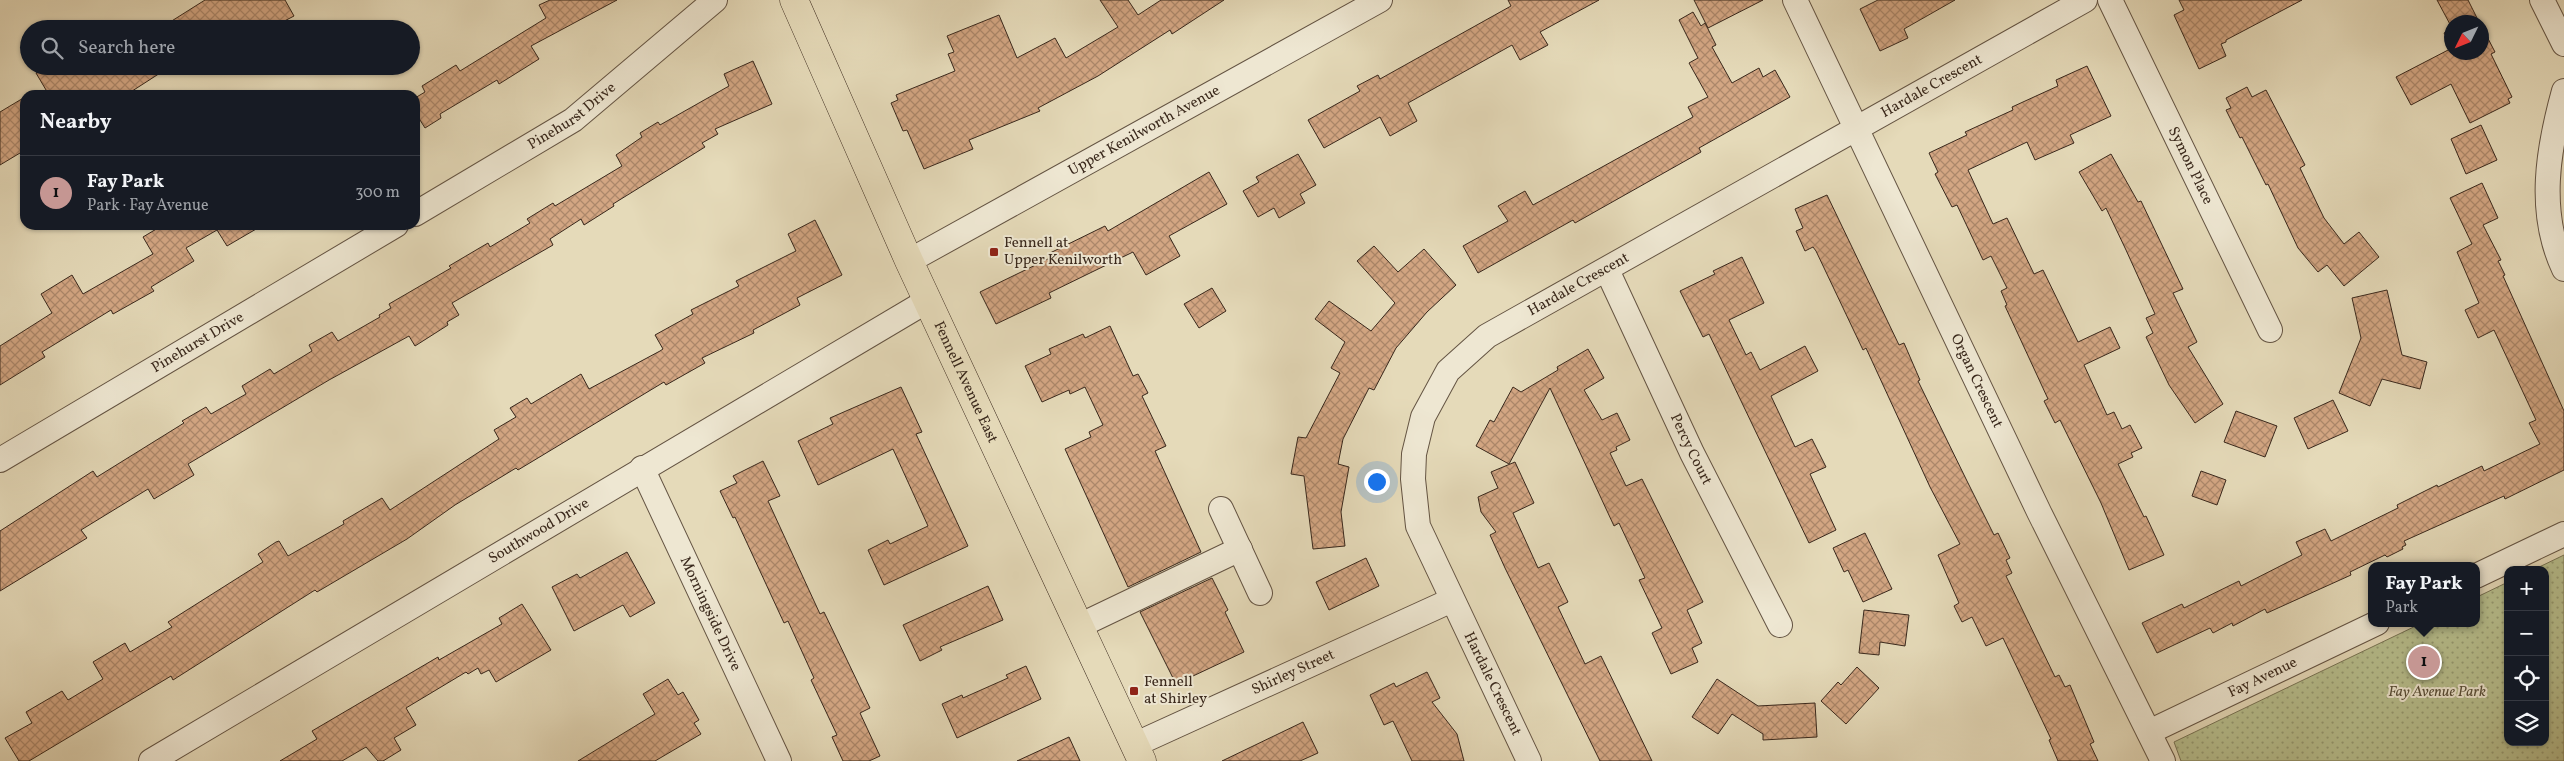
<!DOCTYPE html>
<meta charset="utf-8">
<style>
body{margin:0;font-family:Vollkorn,serif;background:#20242c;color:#f1f3f6}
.controls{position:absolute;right:15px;bottom:15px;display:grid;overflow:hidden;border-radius:10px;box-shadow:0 1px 4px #0004}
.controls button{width:45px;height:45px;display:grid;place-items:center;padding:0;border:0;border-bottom:1px solid #363941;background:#171b24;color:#f1f3f6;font:25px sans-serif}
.compass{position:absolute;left:2444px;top:15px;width:45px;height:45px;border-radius:50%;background:#171b24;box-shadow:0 1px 4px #0004;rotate:227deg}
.you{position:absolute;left:1376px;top:481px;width:18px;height:18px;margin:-12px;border:4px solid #fff;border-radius:50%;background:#1a73e8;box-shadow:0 0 0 8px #1a73e833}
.badge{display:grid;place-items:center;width:32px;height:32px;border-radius:50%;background:#c59692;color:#111;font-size:16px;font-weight:700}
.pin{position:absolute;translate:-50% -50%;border:2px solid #fff;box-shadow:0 1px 5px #0006}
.popup{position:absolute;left:2368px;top:562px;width:112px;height:65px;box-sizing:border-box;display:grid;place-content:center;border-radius:10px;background:#171b24;filter:drop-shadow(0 1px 4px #0005);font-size:16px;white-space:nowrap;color:#9ea1a6}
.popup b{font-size:19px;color:#f1f3f6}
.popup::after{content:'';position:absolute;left:50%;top:100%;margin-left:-10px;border:10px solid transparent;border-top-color:#171b24}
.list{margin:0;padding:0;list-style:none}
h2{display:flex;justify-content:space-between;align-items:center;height:65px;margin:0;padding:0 20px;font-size:21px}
h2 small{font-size:16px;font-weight:400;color:#9ea1a6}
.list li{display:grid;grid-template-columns:32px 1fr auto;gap:15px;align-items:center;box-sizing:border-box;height:75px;padding:0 20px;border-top:1px solid #363941}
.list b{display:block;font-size:19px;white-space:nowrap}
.list p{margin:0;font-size:16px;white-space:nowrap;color:#9ea1a6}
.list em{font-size:16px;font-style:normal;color:#9ea1a6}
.icon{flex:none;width:28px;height:28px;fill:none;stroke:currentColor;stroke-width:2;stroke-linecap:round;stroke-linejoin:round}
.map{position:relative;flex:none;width:2564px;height:761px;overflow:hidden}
.search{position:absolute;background:#171b24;box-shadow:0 1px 4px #0004;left:20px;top:20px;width:400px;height:55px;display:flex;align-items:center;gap:12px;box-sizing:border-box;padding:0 18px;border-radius:28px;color:#9ea1a6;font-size:19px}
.panel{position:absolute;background:#171b24;box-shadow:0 1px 4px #0004;left:20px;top:90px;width:400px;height:140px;border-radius:15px}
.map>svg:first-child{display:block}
</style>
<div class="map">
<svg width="2564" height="761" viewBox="0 0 2564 761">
<defs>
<pattern id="park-dots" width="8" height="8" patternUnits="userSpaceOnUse" patternTransform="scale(1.25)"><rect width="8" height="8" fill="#b7bf8e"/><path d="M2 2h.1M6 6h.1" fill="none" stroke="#969b73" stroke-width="1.8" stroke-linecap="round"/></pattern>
<pattern id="building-cross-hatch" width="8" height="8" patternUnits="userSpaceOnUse" patternTransform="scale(1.25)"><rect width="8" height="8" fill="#d3a683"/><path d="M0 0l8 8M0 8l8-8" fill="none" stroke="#ac876a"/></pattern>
</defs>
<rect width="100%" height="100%" fill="#e5dab9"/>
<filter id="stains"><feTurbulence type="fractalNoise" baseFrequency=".004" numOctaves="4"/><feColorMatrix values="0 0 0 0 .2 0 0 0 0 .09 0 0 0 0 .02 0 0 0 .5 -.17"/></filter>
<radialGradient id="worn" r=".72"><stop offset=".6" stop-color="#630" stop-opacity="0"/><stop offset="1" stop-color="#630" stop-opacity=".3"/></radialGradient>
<!-- park -->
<polygon fill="url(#park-dots)" stroke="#787455" points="2564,555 2564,761 2181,761 2174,742 2422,623 2476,623 2477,597 2508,582 2508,742 2545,742 2545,570 2533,570"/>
<!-- building -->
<g fill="url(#building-cross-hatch)" stroke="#39281c">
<polygon points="205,0 285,0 294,16 271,28 159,29"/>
<polygon points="550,0 617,0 531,46 539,59 499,84 497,80 440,114 441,118 425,128 415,112 415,98 425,92 422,86 456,65 460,71 546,18 539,5"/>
<polygon points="1100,0 1128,0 1138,15 1161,0 1224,0 1172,34 1170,30 1098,76 1038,108 1040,111 969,140 973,149 924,169 907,130 903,131 891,103 898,100 896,95 955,71 948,54 954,52 947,36 999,15 1017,58 1055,38 1066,58 1118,27"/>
<polygon points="1508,0 1599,0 1540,32 1548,45 1520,60 1512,45 1408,103 1417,121 1390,136 1380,117 1324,148 1308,120 1360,91 1357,86 1378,75 1380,79 1511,6"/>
<polygon points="1694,0 1763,0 1708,28"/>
<polygon points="1878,0 1955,0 1904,29 1908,38 1880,51 1860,9"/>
<polygon points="2179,0 2302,0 2226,40 2226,42 2221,44 2226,56 2199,69 2174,15 2184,10"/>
<polygon points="2437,0 2468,0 2479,22 2452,22 2452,28"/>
<polygon points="1693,12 1701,26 1705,23 1716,45 1712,47 1732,83 1759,68 1763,77 1775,70 1790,97 1699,148 1701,152 1575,223 1573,220 1478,273 1463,246 1508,221 1498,206 1525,191 1533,205 1693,117 1688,107 1708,97 1689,63 1698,58 1679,20"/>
<polygon points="2482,27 2495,52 2491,54 2512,97 2508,99 2510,103 2470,123 2451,84 2411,105 2396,77 2452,48 2452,52 2482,52"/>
<polygon points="2452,29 2452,47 2444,33"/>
<polygon points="753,61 772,104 715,129 718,134 702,143 705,147 613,204 614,206 584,225 581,219 550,239 553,245 452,303 459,315 447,322 448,325 415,346 409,336 329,380 188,464 194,475 154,499 148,489 81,530 87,538 0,591 0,531 93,471 97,477 184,423 182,421 206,407 211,414 246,394 242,386 270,369 274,374 312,351 309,345 332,332 338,341 380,317 379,315 391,308 389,304 451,268 449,266 488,243 490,247 530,223 527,219 553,203 555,206 622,166 616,155 642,137 640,133 658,122 660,125 729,86 724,74"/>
<polygon points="49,66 171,66 126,95 49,95 36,73"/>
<polygon points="2087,66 2111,116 2070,135 2074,143 2035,160 2027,142 1968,170 1993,224 2007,218 2034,274 2043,270 2078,342 2110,327 2120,348 2084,365 2107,415 2114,412 2122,429 2130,425 2142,448 2131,453 2133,457 2118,464 2144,517 2146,516 2164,555 2129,570 2101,503 2060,420 2055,423 2044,401 2048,399 2005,306 2007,305 2001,291 2007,288 1991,256 1983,260 1957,205 1952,207 1935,174 1938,172 1929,153 1967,135 1965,132 2013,110 2012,107 2058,86 2056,80"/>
<polygon points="2247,87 2252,97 2266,90 2305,165 2300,168 2324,218 2344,244 2359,232 2379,257 2344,286 2327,265 2318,272 2298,248 2268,184 2266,185 2242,137 2240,138 2226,110 2231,108 2226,98"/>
<polygon points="25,97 25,150 0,165 0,112"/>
<polygon points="2481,125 2497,160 2466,174 2451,139"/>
<polygon points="1298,154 1316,185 1300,194 1305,203 1279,218 1274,208 1258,217 1243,191 1259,182 1256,177"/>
<polygon points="2111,154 2138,202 2141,201 2183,289 2173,293 2197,342 2188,347 2223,404 2195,423 2169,385 2146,337 2153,333 2146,318 2155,314 2126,250 2106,208 2102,211 2079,172"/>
<polygon points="1209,172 1227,204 1169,236 1180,256 1146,275 1133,252 1049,293 1051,298 996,324 980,292 1052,257 1050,253 1105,226 1108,231"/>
<polygon points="2482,183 2498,218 2483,225 2501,260 2498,261 2505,275 2503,276 2564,411 2564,470 2505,499 2504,496 2404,541 2406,545 2402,547 2403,549 2387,557 2385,555 2350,572 2351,575 2267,613 2265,609 2233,626 2232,623 2213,633 2210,628 2157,653 2142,623 2182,604 2184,608 2239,581 2241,586 2296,558 2302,555 2296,542 2325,529 2331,541 2398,508 2397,505 2437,485 2438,487 2482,466 2484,471 2540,444 2529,423 2536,420 2494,330 2478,338 2465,310 2479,303 2457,252 2472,244 2450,198"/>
<polygon points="1827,195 1899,345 1904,343 1920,380 1918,381 1967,481 1994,535 1998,533 2010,558 2006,560 2012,573 2006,576 2055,677 2059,675 2065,687 2070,685 2094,742 2090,744 2098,761 2058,761 2049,740 2051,739 2003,638 1986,646 1972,617 1962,622 1954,606 1959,603 1938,555 1960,544 1930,487 1866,348 1863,350 1816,251 1813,247 1805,251 1796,231 1803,228 1795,209"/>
<polygon points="815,220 842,275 797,298 800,305 753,330 754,333 702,358 705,363 666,385 664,382 518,470 516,468 455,505 407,539 317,592 315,590 173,680 171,676 29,761 19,761 5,738 32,723 26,712 62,691 68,700 103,679 93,662 125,643 130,652 172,627 168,622 263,562 258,554 276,542 279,541 288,556 344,524 343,521 382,498 390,510 499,439 494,430 516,417 510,408 527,398 531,404 581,374 589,389 660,351 663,349 655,335 693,314 691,310 739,286 736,281 796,251 788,234"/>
<polygon points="163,225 263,225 227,246 217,230 186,248 194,261 151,287 154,291 113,314 111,310 42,352 45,357 0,385 0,346 52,313 41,294 72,275 83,294 153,254 143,237"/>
<polygon points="1374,246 1398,272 1424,249 1456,285 1427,312 1396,348 1374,390 1369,388 1343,439 1338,464 1349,467 1341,512 1345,546 1313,549 1304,476 1291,474 1298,437 1306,438 1340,373 1331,368 1345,342 1315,319 1329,301 1371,331 1395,303 1357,261"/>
<polygon points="1742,257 1764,303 1729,320 1746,355 1751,352 1760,370 1805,346 1818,371 1771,396 1795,447 1812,439 1826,467 1810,474 1836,530 1809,543 1709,334 1703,337 1680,291 1715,274 1713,271"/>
<polygon points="1212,288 1226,311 1199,328 1184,304"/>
<polygon points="2387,290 2402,355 2427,362 2420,389 2382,379 2370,406 2339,393 2361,338 2352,298"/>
<polygon points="1110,326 1133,376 1138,374 1148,393 1142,396 1166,446 1155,451 1201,552 1128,587 1065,449 1091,437 1089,432 1103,425 1085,387 1070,394 1069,390 1042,402 1025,366 1051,354 1049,349 1083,334 1085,338"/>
<polygon points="1588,349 1604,378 1584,390 1602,420 1617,413 1630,440 1616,447 1617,450 1610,453 1626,486 1642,479 1703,602 1687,610 1702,643 1692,648 1698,662 1671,674 1652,633 1662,628 1639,580 1645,578 1619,523 1614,526 1550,388 1509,464 1476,446 1490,420 1494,422 1513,387 1521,392 1558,370 1557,367"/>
<polygon points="901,387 922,432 916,434 968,546 884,585 868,550 888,540 890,544 928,526 893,449 818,485 798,441 833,424 830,418"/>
<polygon points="2333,400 2348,431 2308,449 2294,418"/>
<polygon points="2236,411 2277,426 2265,457 2224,442"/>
<polygon points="763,461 780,496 768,501 820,614 824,612 870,708 860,713 880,756 869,761 843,761 832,737 837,735 811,680 814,678 788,621 784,623 735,517 733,518 720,491 737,483 733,476"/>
<polygon points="1515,462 1534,503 1513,513 1538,568 1549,563 1568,602 1558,607 1585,664 1601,656 1652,761 1600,761 1505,568 1490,535 1496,532 1481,512 1478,497 1498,488 1491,472"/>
<polygon points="2201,471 2226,480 2217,505 2192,496"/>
<polygon points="1865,533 1892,589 1863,602 1848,570 1844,572 1833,548"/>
<polygon points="627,552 655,603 630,617 623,605 574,631 552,587 577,574 580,578"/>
<polygon points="1366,558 1379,586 1329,610 1316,582"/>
<polygon points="1212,578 1228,610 1225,612 1244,652 1176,684 1140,612"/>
<polygon points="988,586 1003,620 940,647 942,650 920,661 903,625"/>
<polygon points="522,604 551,650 496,682 489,670 481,674 478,668 468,674 466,672 406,708 416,725 394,738 401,750 383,761 378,761 366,747 342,761 280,761 317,739 312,731 438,657 439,660 502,624 499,618"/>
<polygon points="1864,610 1909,615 1905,646 1880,642 1879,655 1859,653"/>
<polygon points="1026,666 1041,699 957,738 942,704 962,695 963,698 1008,678 1006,675"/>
<polygon points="1857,667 1879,688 1846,724 1821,701 1838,682 1841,685"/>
<polygon points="1427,672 1440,698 1432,702 1457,734 1464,761 1412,761 1393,721 1384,725 1370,695 1394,683 1396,687"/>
<polygon points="668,679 678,695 683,692 699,720 694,723 701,734 655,761 578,761 655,714 643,694"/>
<polygon points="1717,679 1758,706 1815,703 1817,737 1763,740 1763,734 1732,714 1718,734 1692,717"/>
<polygon points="1303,722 1318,753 1300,761 1222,761"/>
<polygon points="1069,737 1080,761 1017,761"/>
</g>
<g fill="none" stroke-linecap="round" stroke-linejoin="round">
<defs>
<g id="minor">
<path id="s1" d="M1795 0 2039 512 2163 761"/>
<path id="s2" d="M2110 0 2270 330"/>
<polyline points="2542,0 2564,44"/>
<path d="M2564 91C2548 149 2537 212 2564 269"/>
<path id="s3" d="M415 214 573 120 715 0"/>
<path id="s4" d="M909 261 1380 0"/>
<path id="s5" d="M1607 270 1692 453 1780 625"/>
<path id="s6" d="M0 460 396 225"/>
<path id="s7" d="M642 468 779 761"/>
<polyline points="1221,509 1260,593"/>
<polyline points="2476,576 2564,534"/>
<polyline points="1079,626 1240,549"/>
<path id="s8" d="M2149 732 2377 623"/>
<path id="s9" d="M1134 745 1452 600"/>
<path id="s10" d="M151 761 927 301"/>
<path id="s11" d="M1529 761 1418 526 1413 479 1414 454 1423 417 1448 371 1487 336 2085 0"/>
</g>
<g id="major">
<path id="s12" d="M794 0 909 261 1142 761"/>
</g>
</defs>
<!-- minor casing -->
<use href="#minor" stroke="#645443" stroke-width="26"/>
<!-- major casing -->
<use href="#major" stroke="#39281c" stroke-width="29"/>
<!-- minor -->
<use href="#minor" stroke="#eee7d2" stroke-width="24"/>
<!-- major -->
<use href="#major" stroke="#e5dab9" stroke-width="28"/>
</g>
<!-- markers -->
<g fill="#8f2418" stroke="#eee7d2" stroke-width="2">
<rect x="989" y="247" width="10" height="10" rx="2.5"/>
<rect x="1129" y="686" width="10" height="10" rx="2.5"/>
</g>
<g text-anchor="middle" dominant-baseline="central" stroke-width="4" stroke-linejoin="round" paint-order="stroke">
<!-- street labels -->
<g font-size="15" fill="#39281c" stroke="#eee7d2">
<text stroke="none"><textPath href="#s11" startOffset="985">Hardale Crescent</textPath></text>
<text stroke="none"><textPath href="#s3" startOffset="185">Pinehurst Drive</textPath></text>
<text stroke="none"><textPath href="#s4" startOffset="269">Upper Kenilworth Avenue</textPath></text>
<text stroke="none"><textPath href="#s2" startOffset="184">Symon Place</textPath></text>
<text stroke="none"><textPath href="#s11" startOffset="580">Hardale Crescent</textPath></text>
<text stroke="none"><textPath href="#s6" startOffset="230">Pinehurst Drive</textPath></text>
<text stroke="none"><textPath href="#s1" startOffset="422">Organ Crescent</textPath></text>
<text stroke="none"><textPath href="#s12" startOffset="419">Fennell Avenue East</textPath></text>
<text stroke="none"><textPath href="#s5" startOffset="198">Percy Court</textPath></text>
<text stroke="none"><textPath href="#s10" startOffset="451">Southwood Drive</textPath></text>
<text stroke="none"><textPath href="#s7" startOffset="161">Morningside Drive</textPath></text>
<text stroke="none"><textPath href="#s9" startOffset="175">Shirley Street</textPath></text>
<text stroke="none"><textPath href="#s8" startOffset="126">Fay Avenue</textPath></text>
<text transform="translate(1492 684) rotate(64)">Hardale Crescent</text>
</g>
<!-- poi labels -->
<g font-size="15" fill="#39281c" stroke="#eee7d2" text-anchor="start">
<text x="1004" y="243">Fennell at<tspan x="1004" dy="17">Upper Kenilworth</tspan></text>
<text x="1144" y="682">Fennell<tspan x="1144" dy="17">at Shirley</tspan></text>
</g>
<!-- park labels -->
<g font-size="15" font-style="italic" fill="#584e38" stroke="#eee7d2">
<text x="2437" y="692">Fay Avenue Park</text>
</g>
</g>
<rect width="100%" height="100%" filter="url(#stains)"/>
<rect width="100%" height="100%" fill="url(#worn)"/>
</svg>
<div class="controls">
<button>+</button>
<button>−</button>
<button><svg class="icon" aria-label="locate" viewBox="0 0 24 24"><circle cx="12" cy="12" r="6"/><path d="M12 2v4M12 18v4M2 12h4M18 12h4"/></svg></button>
<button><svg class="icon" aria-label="layers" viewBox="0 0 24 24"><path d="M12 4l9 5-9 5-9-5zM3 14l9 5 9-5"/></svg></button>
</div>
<svg class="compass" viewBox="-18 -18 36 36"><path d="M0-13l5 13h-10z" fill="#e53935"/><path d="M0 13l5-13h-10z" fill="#9ea1a6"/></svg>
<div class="you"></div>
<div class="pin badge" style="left:2424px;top:662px">1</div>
<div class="popup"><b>Fay Park</b>Park</div>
<div class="search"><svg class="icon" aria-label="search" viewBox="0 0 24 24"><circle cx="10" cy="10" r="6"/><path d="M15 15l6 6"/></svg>Search here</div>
<section class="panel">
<h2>Nearby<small></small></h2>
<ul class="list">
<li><span class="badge">1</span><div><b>Fay Park</b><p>Park · Fay Avenue</p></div><em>300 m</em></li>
</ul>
</section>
</div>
